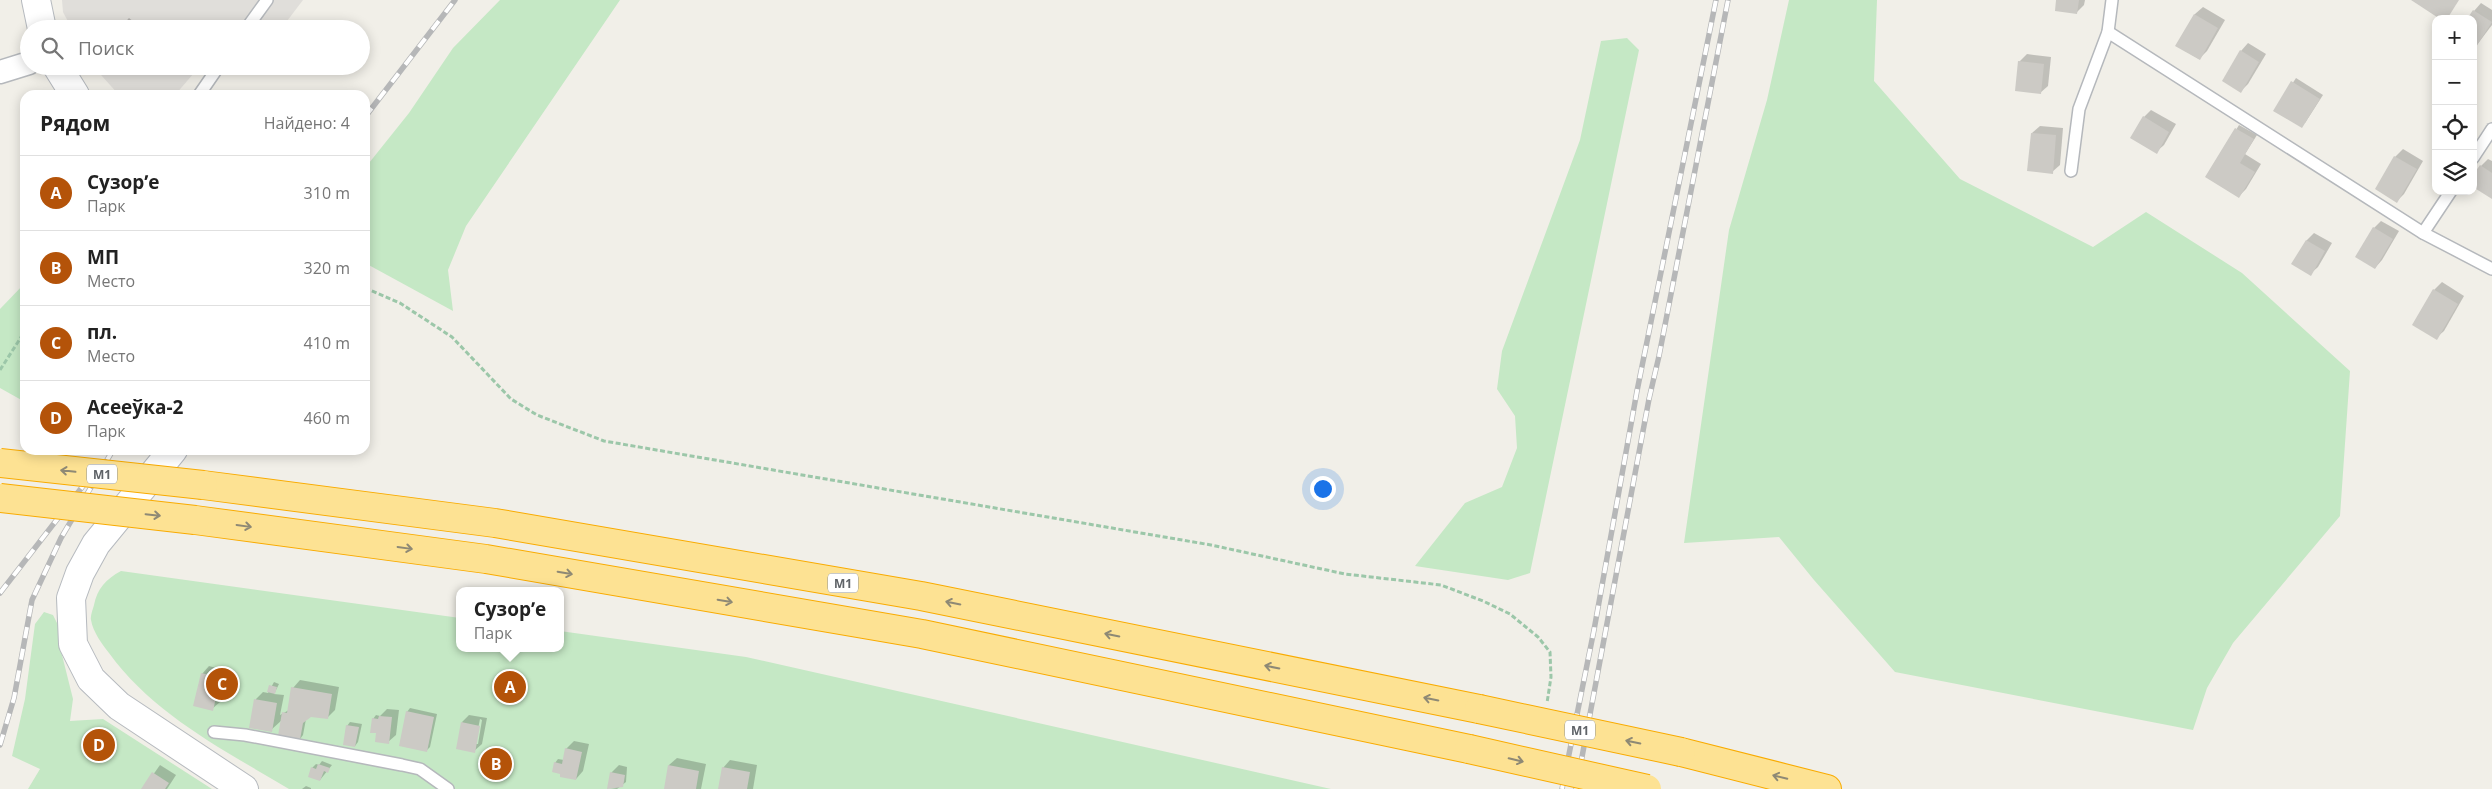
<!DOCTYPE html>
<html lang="ru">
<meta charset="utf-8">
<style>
body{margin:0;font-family:"Open Sans",sans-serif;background:#f2f2f2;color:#222}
.controls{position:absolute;right:15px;top:15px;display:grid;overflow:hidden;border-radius:10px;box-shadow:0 2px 12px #0003}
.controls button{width:45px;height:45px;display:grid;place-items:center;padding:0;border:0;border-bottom:1px solid #e0e0e0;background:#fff;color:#222;font:25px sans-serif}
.you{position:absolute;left:1322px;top:488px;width:18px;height:18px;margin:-12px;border:4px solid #fff;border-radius:50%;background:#1a73e8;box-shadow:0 0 0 8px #1a73e833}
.badge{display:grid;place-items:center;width:32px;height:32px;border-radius:50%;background:#b45309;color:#fff;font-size:16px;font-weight:700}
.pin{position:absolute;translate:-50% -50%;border:2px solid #fff;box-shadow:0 1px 5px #0006}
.popup{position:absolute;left:456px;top:587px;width:108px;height:65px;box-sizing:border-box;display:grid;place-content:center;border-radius:10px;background:#fff;filter:drop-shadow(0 1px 4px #0005);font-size:16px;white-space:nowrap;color:#767676}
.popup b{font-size:19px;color:#222}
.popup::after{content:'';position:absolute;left:50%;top:100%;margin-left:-10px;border:10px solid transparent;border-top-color:#fff}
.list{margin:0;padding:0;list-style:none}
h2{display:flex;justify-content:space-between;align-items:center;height:65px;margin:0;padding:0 20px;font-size:21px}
h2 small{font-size:16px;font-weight:400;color:#767676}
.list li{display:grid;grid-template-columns:32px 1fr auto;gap:15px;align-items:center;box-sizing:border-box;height:75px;padding:0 20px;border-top:1px solid #e0e0e0}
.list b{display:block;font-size:19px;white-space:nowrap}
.list p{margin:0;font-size:16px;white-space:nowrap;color:#767676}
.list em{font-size:16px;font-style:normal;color:#767676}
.icon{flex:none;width:28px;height:28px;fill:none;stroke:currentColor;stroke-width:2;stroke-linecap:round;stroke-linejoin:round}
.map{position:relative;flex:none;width:2492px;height:789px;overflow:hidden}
.search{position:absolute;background:#fff;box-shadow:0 2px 12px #0003;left:20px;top:20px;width:350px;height:55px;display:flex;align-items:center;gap:12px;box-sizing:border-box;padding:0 18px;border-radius:28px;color:#767676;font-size:19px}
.panel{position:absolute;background:#fff;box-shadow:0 2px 12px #0003;left:20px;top:90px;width:350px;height:365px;border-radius:15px}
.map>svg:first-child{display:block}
</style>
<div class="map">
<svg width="2492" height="789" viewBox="0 0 2492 789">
<rect width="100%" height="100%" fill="#f1efe8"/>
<!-- industrial -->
<g fill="#e0deda">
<polygon points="62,0 303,0 281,29 72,29 63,12"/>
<polygon points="93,66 200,66 175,95 119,95"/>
</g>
<!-- green -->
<g fill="#c5e8c5">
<polygon points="500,0 620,0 466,226 448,270 453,311 365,263 365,168 409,113 453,48"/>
<polygon points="1789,0 1877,0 1874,81 1960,179 2093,247 2146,212 2242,273 2350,371 2340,516 2233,643 2207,688 2193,730 1895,672 1814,580 1779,537 1684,543 1729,230 1767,100"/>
<polygon points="1627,38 1639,50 1530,573 1508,580 1415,566 1465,503 1502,487 1517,448 1515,416 1497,389 1502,351 1580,140 1601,41"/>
<polygon points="25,283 25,402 0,388 0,309"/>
<path d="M121 571 460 618V648H560V631L746 657 1331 789H289C224 750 154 715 109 653 102 644 93 632 91 620 90 616 93 609 94 605 97 589 106 579 121 571Z"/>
<polygon points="44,612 53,615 58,625 61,651 73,699 70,721 103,719 212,789 28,789 40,769 12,756 25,699 35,624"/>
</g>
<!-- shadow -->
<g fill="#0003" fill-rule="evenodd">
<polygon points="2058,0 2085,0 2084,5 2077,12"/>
<polygon points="2481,3 2492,10 2492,25 2476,46 2474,11"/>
<polygon points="2203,7 2225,20 2207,51 2199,59 2177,46 2195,14"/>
<polygon points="129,18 142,29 119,29"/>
<polygon points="2248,43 2266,54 2248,84 2241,91 2241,51"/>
<polygon points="2027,54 2051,57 2048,86 2040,93 2019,62"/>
<polygon points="2296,78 2323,95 2305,123 2275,110"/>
<polygon points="2151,110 2176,124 2164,145 2156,152 2144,117"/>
<polygon points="2239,125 2257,135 2245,154 2261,164 2246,189 2239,196 2207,177"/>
<polygon points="2040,126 2063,128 2060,165 2052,172 2032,133"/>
<polygon points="2403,149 2423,161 2404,194 2397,201 2395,157"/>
<polygon points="2488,159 2492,161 2492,197 2481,166"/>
<polygon points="2381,221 2399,231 2382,260 2375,268 2374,228"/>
<polygon points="2314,233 2332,243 2318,267 2310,274 2293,264 2307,240"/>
<polygon points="2442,282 2464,296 2444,331 2436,338 2434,290"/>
<polygon points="209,666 227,671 226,676 229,676 220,702 212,709 202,674"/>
<polygon points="300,680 339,687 335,710 327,718 311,715 306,719 303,735 300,739 282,720 271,730 251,727 256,699 263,692 268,693 274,682 279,684 274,694 284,695 280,715 289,710 293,688"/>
<polygon points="410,708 437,714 430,747 426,751 407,712"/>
<polygon points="387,709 399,710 396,735 388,742 373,719 376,715 380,716"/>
<path d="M469 715 487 718 482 744 474 751 462 722ZM480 719 482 720 478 744H475Z"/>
<polygon points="350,722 362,724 358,742 355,746 347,726"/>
<polygon points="574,741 589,744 583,771 576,779 555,763 558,759 564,760 566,749"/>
<polygon points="498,752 504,753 501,768 498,771 494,755"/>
<polygon points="677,758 706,764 701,789 665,789 669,765"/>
<polygon points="730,760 757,765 753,789 719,789 723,768"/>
<polygon points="322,761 332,765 320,780 312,768 316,764 319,765"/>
<polygon points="160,765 176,775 167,789 143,789"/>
<polygon points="619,765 627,767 626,782 617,789 609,788 611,773"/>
<polygon points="306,786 311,788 311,789 302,789"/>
</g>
<!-- building -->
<g fill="#cccac5">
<polygon points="2056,0 2079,0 2077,14 2055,11"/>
<polygon points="2411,0 2459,0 2447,19 2440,19"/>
<polygon points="2473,10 2492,22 2476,47 2473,45 2473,19 2467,19"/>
<polygon points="2194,14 2218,28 2200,60 2175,46"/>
<polygon points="2240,50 2259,62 2241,93 2222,81"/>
<polygon points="2018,61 2044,64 2041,94 2015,91"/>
<polygon points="2291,81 2320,99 2302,128 2273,111"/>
<polygon points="2143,116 2169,132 2157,154 2130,138"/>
<polygon points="2235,128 2254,139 2240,163 2255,172 2239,198 2205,177"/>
<polygon points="2031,133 2056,135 2053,174 2027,171"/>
<polygon points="2394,156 2417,169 2397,203 2375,189"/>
<polygon points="2480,165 2492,173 2492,199 2473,187 2473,175"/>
<polygon points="2373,227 2393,239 2375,269 2355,257"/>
<polygon points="2306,240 2325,251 2311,276 2291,264"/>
<polygon points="2433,289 2458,304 2437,340 2412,325"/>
<polygon points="201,673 226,679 224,690 218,688 213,711 193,706"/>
<polygon points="269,685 277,687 275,694 267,692"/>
<polygon points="291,687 332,694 328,719 311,717 303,723 300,740 278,736 282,712 287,713"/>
<polygon points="254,699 277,703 272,732 249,728"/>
<polygon points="406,711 434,717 427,752 399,746"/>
<polygon points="379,716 392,717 389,744 375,742 376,733 370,733 372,718 378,719"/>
<polygon points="461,722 480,726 475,753 456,749"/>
<polygon points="346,725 359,727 355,747 343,745"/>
<polygon points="565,748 582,752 576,780 560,777 560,774 552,772 554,762 562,764"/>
<polygon points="493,755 501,756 498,773 490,771"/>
<polygon points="318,764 330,768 328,773 324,771 320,781 308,777 311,767 316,769"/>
<polygon points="668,765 699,771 696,789 664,789"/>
<polygon points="722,767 750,772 747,789 718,789"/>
<polygon points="152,772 169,783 165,789 141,789"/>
<polygon points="610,772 625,775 623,787 607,789"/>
</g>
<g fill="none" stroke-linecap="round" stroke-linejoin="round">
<defs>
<g id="lane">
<polyline points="246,29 267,0"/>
<polyline points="2108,32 2423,233 2492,269"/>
<polyline points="199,95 219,66"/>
<polyline points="2473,158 2492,129"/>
<polyline points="2071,171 2079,109 2108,32 2112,0"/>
<polyline points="2423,233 2451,191"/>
<polyline points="214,732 245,735 402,765 420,769 448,789"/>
</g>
<polyline id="street" points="0,72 29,63"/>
<g id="secondary">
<polyline points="36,0 42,29"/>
<polyline points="57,66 75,95"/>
<polyline points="173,450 96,544 80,573 71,598 73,644 91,679 119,706 244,789"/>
</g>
<g id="highway">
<polyline points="203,485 495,523 921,596 1479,709"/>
<polyline points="195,520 486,559 922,634 1469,749"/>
<polyline points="1681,752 1827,789"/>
</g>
</defs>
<!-- lane casing -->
<use href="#lane" stroke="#b5b8bc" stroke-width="14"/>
<!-- street casing -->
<use href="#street" stroke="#b5b8bc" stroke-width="25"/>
<!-- secondary casing -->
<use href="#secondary" stroke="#b6babf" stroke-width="30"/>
<!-- highway casing -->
<use href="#highway" stroke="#f9ab00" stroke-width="30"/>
<!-- path -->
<g stroke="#9cc7a9" stroke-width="3" stroke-dasharray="5 2.5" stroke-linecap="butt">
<polyline points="365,288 400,303 452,337 511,399 537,415 604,441 1211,545 1345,574 1441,585 1483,601 1510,614 1538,637 1550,652 1551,677 1547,703"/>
<polyline points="0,370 25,331"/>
</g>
<!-- lane -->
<use href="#lane" stroke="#fff" stroke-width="11"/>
<!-- street -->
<use href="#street" stroke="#fff" stroke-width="22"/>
<!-- secondary -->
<use href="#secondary" stroke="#fff" stroke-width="28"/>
<!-- highway -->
<use href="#highway" stroke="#fde293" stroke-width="28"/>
<defs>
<g id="rail">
<polyline points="365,117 455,0"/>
<polyline points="0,593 93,473"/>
<polyline points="0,745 14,698 32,600 61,538 113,450"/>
<polyline points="1562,789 1594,630 1637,391 1716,0"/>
<polyline points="1576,789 1649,399 1659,356 1728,0"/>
</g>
</defs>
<!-- rail casing -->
<use href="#rail" stroke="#b6b7b8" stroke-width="5.5"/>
<!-- rail -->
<use href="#rail" stroke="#fff" stroke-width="4" stroke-dasharray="11" stroke-linecap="butt"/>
<defs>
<g id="highway-bridge">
<polyline points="0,463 203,485"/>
<polyline points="0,498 195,520"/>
<polyline points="1479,709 1681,752"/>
<polyline points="1469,749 1647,789"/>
</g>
</defs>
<!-- highway-bridge casing -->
<use href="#highway-bridge" stroke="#f9ab00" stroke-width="30" stroke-linecap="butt"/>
<!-- highway-bridge -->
<use href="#highway-bridge" stroke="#fde293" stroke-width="28"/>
</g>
<!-- one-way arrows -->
<defs><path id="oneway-shaft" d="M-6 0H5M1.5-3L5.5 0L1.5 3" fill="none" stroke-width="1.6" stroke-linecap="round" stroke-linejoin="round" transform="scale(1.25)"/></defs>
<g stroke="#8e8975">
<use href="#oneway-shaft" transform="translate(68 471) rotate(-174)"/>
<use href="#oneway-shaft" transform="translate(153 515) rotate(6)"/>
<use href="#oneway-shaft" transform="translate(244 526) rotate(8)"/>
<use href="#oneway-shaft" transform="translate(405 548) rotate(8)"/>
<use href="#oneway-shaft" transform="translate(565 573) rotate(10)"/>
<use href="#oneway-shaft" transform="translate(725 601) rotate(10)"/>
<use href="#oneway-shaft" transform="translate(953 603) rotate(-169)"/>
<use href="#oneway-shaft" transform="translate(1112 635) rotate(-169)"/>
<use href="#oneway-shaft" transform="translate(1272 667) rotate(-169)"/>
<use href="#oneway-shaft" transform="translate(1431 699) rotate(-169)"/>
<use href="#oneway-shaft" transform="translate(1633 742) rotate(-168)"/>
<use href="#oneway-shaft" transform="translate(1516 760) rotate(13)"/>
<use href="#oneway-shaft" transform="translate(1780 777) rotate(-166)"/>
</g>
<g text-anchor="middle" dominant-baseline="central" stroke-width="4.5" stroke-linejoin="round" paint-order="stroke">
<!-- shield labels -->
<g fill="#fff" stroke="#8f9295" stroke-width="1">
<rect x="87" y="464.5" width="30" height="19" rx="4"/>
<rect x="828" y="573.5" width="30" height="19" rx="4"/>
<rect x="1565" y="720.5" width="30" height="19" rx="4"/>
</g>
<g font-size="12" font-weight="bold" fill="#5f6368">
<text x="102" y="474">М1</text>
<text x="843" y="583">М1</text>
<text x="1580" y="730">М1</text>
</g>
</g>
</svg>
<div class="controls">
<button>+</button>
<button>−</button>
<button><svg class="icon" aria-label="locate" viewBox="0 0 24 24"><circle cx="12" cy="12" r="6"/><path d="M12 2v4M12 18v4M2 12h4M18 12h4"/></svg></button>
<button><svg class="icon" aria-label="layers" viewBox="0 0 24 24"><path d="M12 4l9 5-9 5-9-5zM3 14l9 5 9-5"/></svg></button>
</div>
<div class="you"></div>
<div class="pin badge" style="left:510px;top:687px">A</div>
<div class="popup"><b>Сузорʼе</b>Парк</div>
<div class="pin badge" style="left:496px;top:764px">B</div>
<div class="pin badge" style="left:222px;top:684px">C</div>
<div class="pin badge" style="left:99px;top:745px">D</div>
<div class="search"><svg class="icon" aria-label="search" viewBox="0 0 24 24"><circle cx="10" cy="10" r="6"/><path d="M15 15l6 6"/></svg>Поиск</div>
<section class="panel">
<h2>Рядом<small>Найдено: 4</small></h2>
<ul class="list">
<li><span class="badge">A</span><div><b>Сузорʼе</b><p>Парк</p></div><em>310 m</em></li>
<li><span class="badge">B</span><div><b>МП</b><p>Место</p></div><em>320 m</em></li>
<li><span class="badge">C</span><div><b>пл.</b><p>Место</p></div><em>410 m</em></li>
<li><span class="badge">D</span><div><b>Асееўка-2</b><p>Парк</p></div><em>460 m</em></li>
</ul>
</section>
</div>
